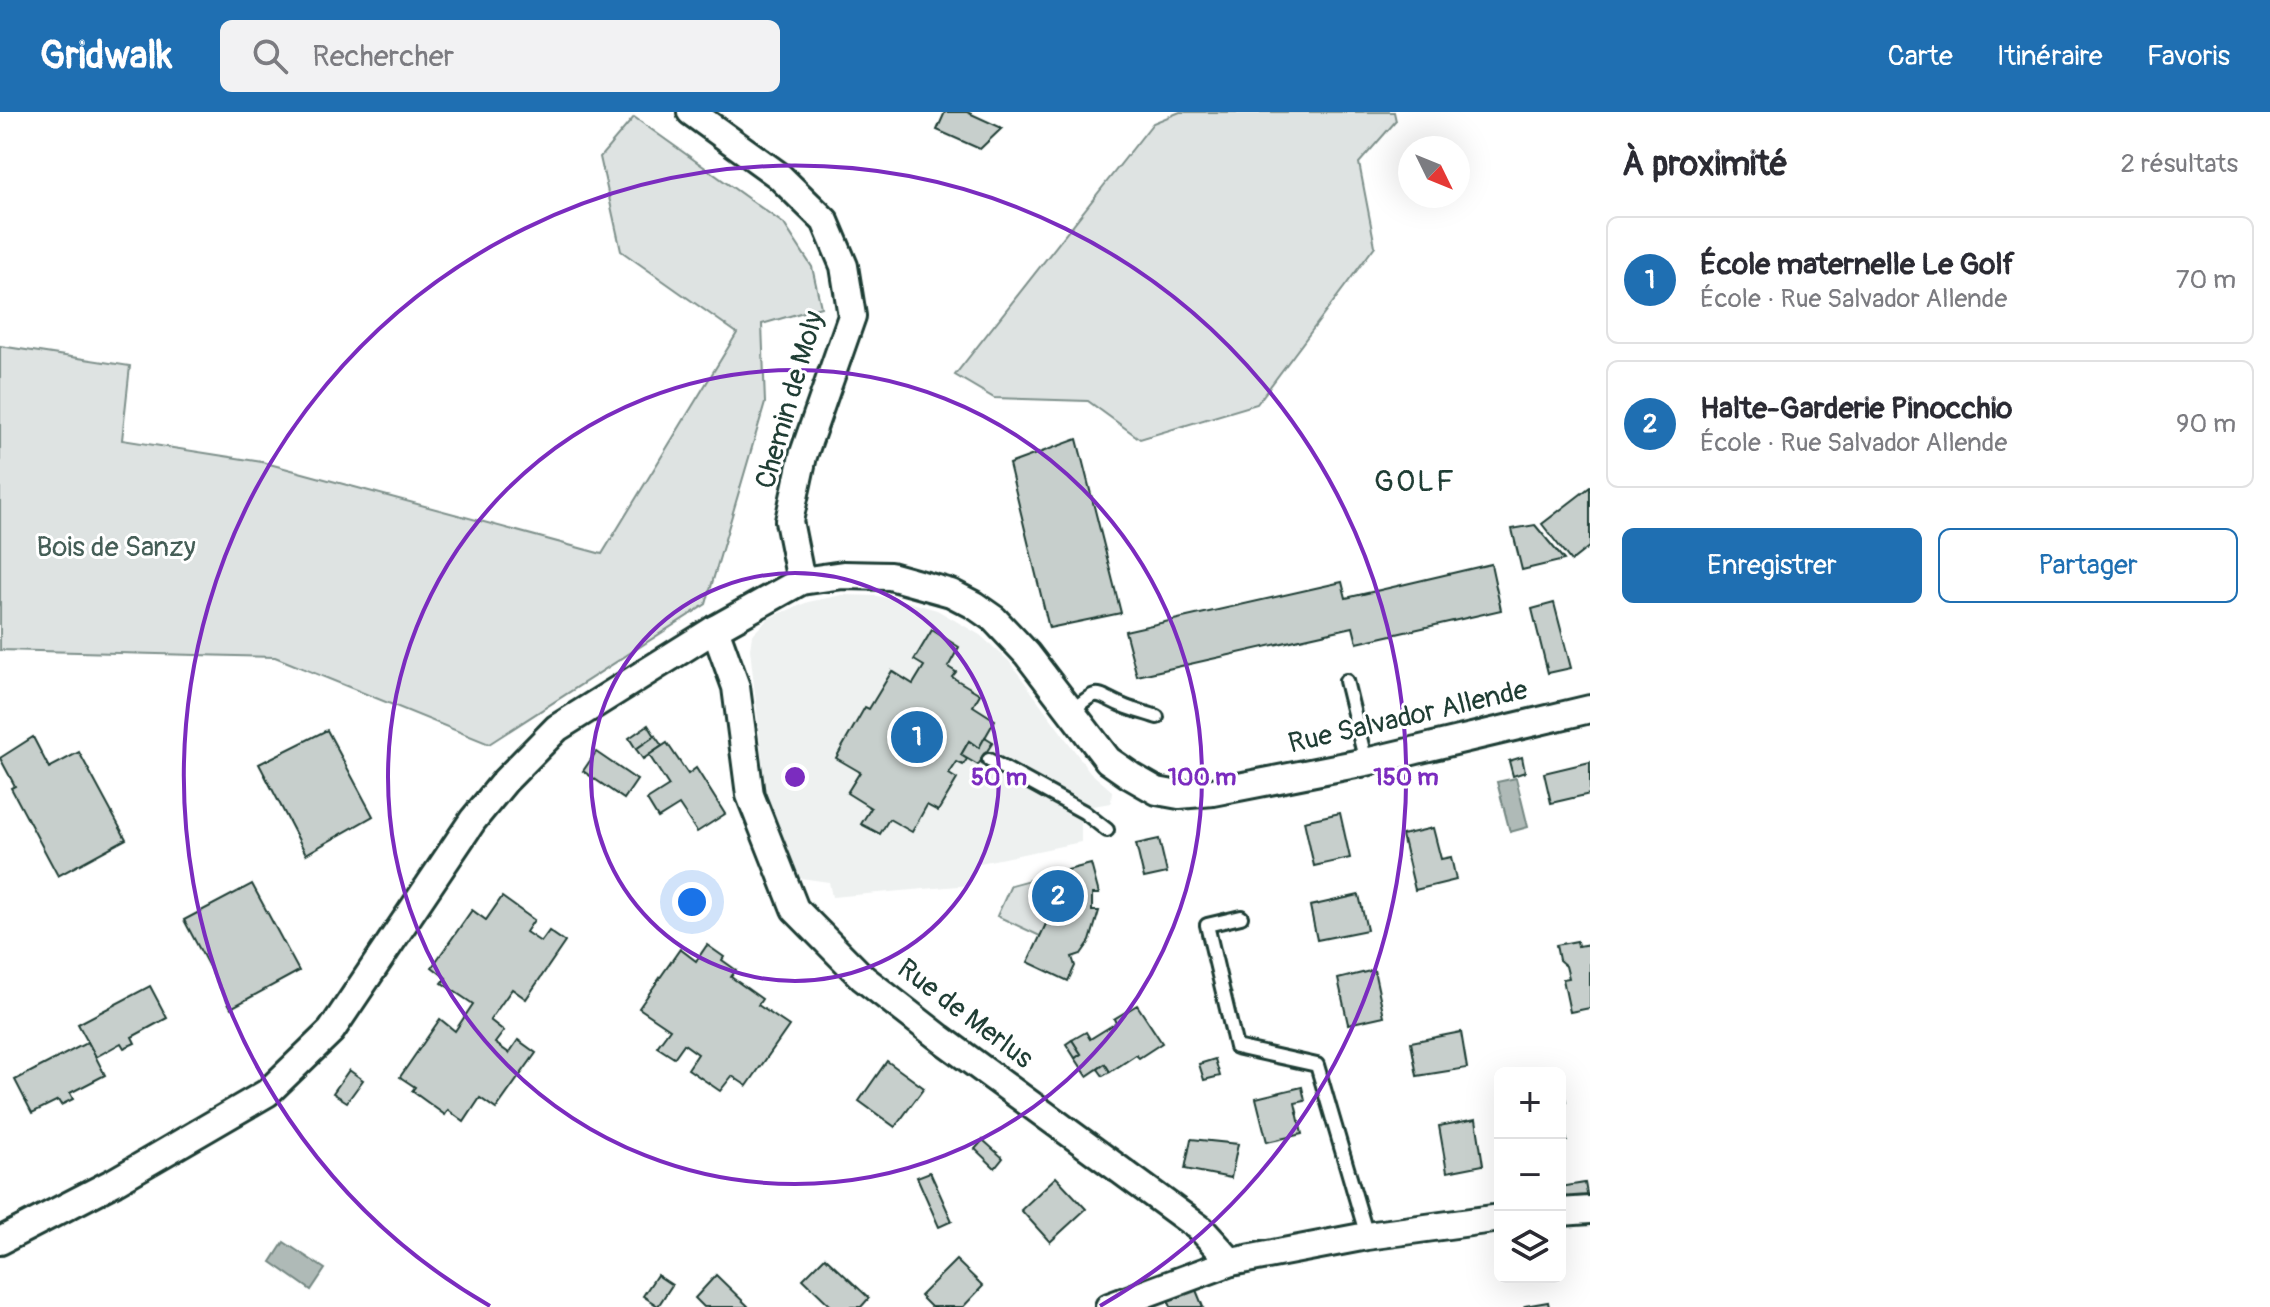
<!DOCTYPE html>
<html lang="fr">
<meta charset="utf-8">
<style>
body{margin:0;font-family:Pangolin,sans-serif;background:#f2f2f3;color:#2b2b33}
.controls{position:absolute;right:24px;bottom:24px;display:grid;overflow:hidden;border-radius:12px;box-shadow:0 8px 32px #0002}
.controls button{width:72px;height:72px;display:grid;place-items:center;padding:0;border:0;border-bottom:2px solid #e1e1e2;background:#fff;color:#2b2b33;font:40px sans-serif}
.compass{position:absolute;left:1398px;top:24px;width:72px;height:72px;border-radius:50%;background:#fff;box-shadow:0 8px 32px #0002;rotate:133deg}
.you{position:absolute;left:692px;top:790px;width:28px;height:28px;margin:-20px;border:6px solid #fff;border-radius:50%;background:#1a73e8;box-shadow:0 0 0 12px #1a73e833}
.badge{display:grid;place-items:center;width:52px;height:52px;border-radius:50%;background:#1f6fb2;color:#fff;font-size:26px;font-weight:700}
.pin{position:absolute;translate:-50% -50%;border:4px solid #fff;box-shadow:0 2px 8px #0006}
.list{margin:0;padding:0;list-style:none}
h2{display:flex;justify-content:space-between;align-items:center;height:104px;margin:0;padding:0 32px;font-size:34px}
h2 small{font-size:26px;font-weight:400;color:#7c7c81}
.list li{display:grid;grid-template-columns:52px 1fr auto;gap:24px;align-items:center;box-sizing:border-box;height:128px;margin:0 16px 16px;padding:0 16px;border:2px solid #e1e1e2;border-radius:12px}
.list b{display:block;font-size:30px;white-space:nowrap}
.list p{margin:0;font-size:26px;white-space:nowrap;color:#7c7c81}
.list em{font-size:26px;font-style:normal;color:#7c7c81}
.actions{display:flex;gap:16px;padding:24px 32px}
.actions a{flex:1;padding:18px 0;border:2px solid #1f6fb2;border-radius:12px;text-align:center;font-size:28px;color:#1f6fb2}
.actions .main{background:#1f6fb2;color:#fff}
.icon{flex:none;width:44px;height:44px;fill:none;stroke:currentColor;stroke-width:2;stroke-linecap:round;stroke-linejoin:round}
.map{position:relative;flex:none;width:1590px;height:1195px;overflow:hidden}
header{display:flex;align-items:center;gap:48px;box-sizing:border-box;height:112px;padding:0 40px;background:#1f6fb2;color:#fff}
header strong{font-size:38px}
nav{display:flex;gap:44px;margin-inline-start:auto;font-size:28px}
.search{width:560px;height:72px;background:#f2f2f3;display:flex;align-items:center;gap:20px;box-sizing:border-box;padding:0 28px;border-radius:12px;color:#7c7c81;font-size:30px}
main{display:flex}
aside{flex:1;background:#fff}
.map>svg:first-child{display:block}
</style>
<header>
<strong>Gridwalk</strong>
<div class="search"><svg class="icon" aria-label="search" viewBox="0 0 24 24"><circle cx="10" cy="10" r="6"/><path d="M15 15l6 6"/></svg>Rechercher</div>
<nav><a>Carte</a><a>Itinéraire</a><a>Favoris</a></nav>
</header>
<main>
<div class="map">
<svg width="1590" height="1195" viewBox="0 0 1590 1195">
<rect width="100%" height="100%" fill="#fff"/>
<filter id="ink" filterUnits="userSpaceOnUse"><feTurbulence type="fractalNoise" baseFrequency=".0125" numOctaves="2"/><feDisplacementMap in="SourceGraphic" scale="16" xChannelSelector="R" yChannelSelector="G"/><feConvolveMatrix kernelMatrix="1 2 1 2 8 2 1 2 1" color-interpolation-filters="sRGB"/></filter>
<g filter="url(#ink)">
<!-- built -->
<polygon fill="#eef1f0" points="842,483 877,484 905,489 937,498 980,523 1009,549 1090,660 1112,679 1111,691 1087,695 1081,706 1081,730 975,752 970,773 832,785 829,770 794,765 766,681 750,537 752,523 769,506 808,490"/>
<!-- green -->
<g fill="#dee3e2" stroke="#7e908b" stroke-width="2">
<polygon points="1180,0 1394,0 1396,9 1359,51 1375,134 1257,292 1140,327 1088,289 994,286 955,263 1153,11"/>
<polygon points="634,5 784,112 812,155 821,195 762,212 765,291 706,492 489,632 275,545 0,538 0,234 130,254 122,328 262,350 602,442 737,221 621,139 600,45"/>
<polygon points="1048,763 1054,789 1063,793 1040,824 997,804 1011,773"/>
</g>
<!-- water -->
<g fill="#afbab7" stroke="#758883" stroke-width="2">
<polygon points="1516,666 1528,715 1510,720 1497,670"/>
<polygon points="284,1130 325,1157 311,1178 271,1150"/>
</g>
<!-- building -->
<g fill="#c7cfcc" stroke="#1f3d34" stroke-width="2">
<polygon points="945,0 967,0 1002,16 980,37 937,18"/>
<polygon points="1077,327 1121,501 1049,516 1009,352"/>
<polygon points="1590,375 1590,434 1571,449 1542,412"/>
<polygon points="1535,413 1564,448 1522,458 1512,417"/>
<polygon points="1491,452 1501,498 1357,531 1353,515 1137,564 1125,519 1342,470 1346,486"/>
<polygon points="1554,491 1571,556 1548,561 1532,497"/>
<polygon points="932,518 959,535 948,555 956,560 952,565 980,582 973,594 995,608 979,636 969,629 961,643 967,647 963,653 957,650 949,662 957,667 938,699 927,693 912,720 889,707 880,722 861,712 871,696 847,681 860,660 836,646 865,595 869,597 892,559 913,572 924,554 914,548"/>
<polygon points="648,613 655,624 636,637 629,626"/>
<polygon points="327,618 373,704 306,742 259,652"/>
<polygon points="655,624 662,634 643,647 636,637"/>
<polygon points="33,625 49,656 79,640 126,727 58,764 11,676 15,674 0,646"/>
<polygon points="985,625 993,630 978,653 961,643 969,629 979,636"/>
<polygon points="667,631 688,662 696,656 725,702 697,720 679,693 658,706 647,688 669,674 649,643"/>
<polygon points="596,640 637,668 624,687 583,659"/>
<polygon points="1522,645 1525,660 1513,664 1509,649"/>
<polygon points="1590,650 1590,682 1551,691 1544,661"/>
<polygon points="1340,701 1350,746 1314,754 1304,709"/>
<polygon points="1433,716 1441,747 1451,745 1456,768 1415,778 1402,723"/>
<polygon points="1159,727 1167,761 1144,766 1136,732"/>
<polygon points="1091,752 1099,782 1092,782 1092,799 1099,799 1090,829 1081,842 1072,845 1075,854 1068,869 1028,850 1053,797 1060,800 1063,793 1055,789 1048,763"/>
<polygon points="252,772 299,859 231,896 184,808"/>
<polygon points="1359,783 1367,818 1317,828 1310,794"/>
<polygon points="502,785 534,808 526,820 541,830 549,819 565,830 526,887 512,877 490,908 504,919 495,931 509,941 518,928 536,941 496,997 480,986 464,1010 448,998 445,1003 412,979 415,975 400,965 440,907 455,919 473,892 442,871 446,866 432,855 472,798 486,808"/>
<polygon points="1577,829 1578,834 1590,832 1590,896 1570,900 1563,867 1569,866 1566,854 1559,848 1556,833"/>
<polygon points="707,833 724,845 722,848 736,858 731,865 762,887 758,893 789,914 747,974 732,964 720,979 688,957 698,942 684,932 674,946 657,935 670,917 639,896 680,837 696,849"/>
<polygon points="1374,858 1384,904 1348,912 1338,867"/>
<polygon points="150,874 167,906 132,925 135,931 124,936 121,931 96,945 78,912"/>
<polygon points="1137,893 1162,931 1139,946 1136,943 1110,960 1105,952 1087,964 1075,946 1081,942 1072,928 1086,920 1090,927 1116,911 1114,907"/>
<polygon points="1461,920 1467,956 1417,964 1411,930"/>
<polygon points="1072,928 1081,942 1075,946 1066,932"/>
<polygon points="88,930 105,963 70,981 73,987 61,993 58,988 32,1001 15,968"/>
<polygon points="1215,947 1220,964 1204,968 1199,952"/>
<polygon points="887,949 924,976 895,1015 859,989"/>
<polygon points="1105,952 1110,960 1103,964 1098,957"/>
<polygon points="349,958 363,968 347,990 333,981"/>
<polygon points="1560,972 1562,972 1566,990 1560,991"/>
<polygon points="1302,975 1305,989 1295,991 1302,1022 1267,1030 1256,986"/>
<polygon points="1476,1007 1483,1053 1447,1060 1439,1014"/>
<polygon points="1565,1020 1567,1029 1560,1030 1560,1021"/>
<polygon points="1191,1027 1238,1032 1231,1066 1185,1057"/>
<polygon points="983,1028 1003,1046 995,1056 975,1037"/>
<polygon points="930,1060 952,1109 939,1115 917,1065"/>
<polygon points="1056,1065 1086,1097 1050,1130 1021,1098"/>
<polygon points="1585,1071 1588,1087 1560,1093 1560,1075"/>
<polygon points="825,1145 869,1186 861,1195 832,1195 803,1167"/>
<polygon points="956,1148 983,1174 963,1195 931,1195 920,1184"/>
<polygon points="657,1163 672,1173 658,1194 643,1184"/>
<polygon points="716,1163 748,1194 747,1195 704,1195 695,1186"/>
<polygon points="1196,1178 1203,1195 1171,1195 1167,1186"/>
<polygon points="1548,1190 1549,1195 1526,1195 1525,1194"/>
</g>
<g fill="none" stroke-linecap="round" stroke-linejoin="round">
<defs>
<g id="service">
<polyline points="1346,569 1366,650"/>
<path d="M1071 600C1101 573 1095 583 1126 595 1136 599 1147 601 1157 605"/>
<polyline points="989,648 1084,700 1107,718"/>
<polyline points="1241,805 1207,813 1236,935 1317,953 1367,1124"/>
</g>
<g id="minor">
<polyline points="691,0 778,63 825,109 844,154 852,204 803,344 789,409 801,469"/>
<polyline points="715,517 736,575 750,683 795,797 863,866 940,926 1202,1118 1231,1150 1109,1195"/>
<polyline points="1560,1100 1590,1098"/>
<polyline points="0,1129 114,1070 267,981 331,919 473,708 505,669 557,616 715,517 801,469 843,463 890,464 951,481 974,493 994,507 1027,542 1108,648 1131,664 1157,679 1179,683 1213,680 1366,650 1590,597"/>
<polyline points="1231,1150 1367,1124 1500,1106"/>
</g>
</defs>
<!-- service casing -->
<use href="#service" stroke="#1f3d34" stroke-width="18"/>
<!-- minor casing -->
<use href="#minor" stroke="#1f3d34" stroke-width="32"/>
<!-- service -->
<use href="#service" stroke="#fff" stroke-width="12"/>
<!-- minor -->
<use href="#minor" stroke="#fff" stroke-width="26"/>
</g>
</g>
<!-- distance rings -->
<g fill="none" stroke="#7b2cbf" stroke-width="4">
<circle cx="795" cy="665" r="204"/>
<circle cx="795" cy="665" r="407"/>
<path d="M490 1194A611 611 0 1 1 1100 1194"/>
</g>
<g text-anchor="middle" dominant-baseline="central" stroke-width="6" stroke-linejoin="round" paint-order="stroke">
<!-- street labels -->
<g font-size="28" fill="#1f3d34" stroke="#fff">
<text transform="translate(790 288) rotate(-74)">Chemin de Moly</text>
<text transform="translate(1408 605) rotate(-13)">Rue Salvador Allende</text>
<text transform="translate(965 902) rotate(37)">Rue de Merlus</text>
</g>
<!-- park labels -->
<g font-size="28" fill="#455e57" stroke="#fff">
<text x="116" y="435">Bois de Sanzy</text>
</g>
<!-- neighbourhood labels -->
<g font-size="30" letter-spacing="2" fill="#1f3d34" stroke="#fff">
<text x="1415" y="369">GOLF</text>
</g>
</g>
<circle cx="795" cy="665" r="12" fill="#7b2cbf" stroke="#fff" stroke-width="4"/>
<g font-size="24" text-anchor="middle" font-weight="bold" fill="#7b2cbf" stroke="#fff" stroke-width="6" stroke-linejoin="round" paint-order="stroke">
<text x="999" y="673">50 m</text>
<text x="1202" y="673">100 m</text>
<text x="1406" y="673">150 m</text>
</g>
</svg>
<div class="controls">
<button>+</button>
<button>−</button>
<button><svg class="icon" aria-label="layers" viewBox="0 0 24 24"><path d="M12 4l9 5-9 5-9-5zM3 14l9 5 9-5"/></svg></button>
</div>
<svg class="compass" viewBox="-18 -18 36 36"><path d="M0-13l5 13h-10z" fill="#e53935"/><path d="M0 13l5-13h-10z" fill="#7c7c81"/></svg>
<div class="you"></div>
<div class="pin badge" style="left:917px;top:625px">1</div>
<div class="pin badge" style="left:1058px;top:784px">2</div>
</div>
<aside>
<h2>À proximité<small>2 résultats</small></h2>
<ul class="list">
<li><span class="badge">1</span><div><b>École maternelle Le Golf</b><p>École · Rue Salvador Allende</p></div><em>70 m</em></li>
<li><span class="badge">2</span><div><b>Halte-Garderie Pinocchio</b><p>École · Rue Salvador Allende</p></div><em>90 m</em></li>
</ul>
<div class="actions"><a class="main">Enregistrer</a><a>Partager</a></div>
</aside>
</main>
